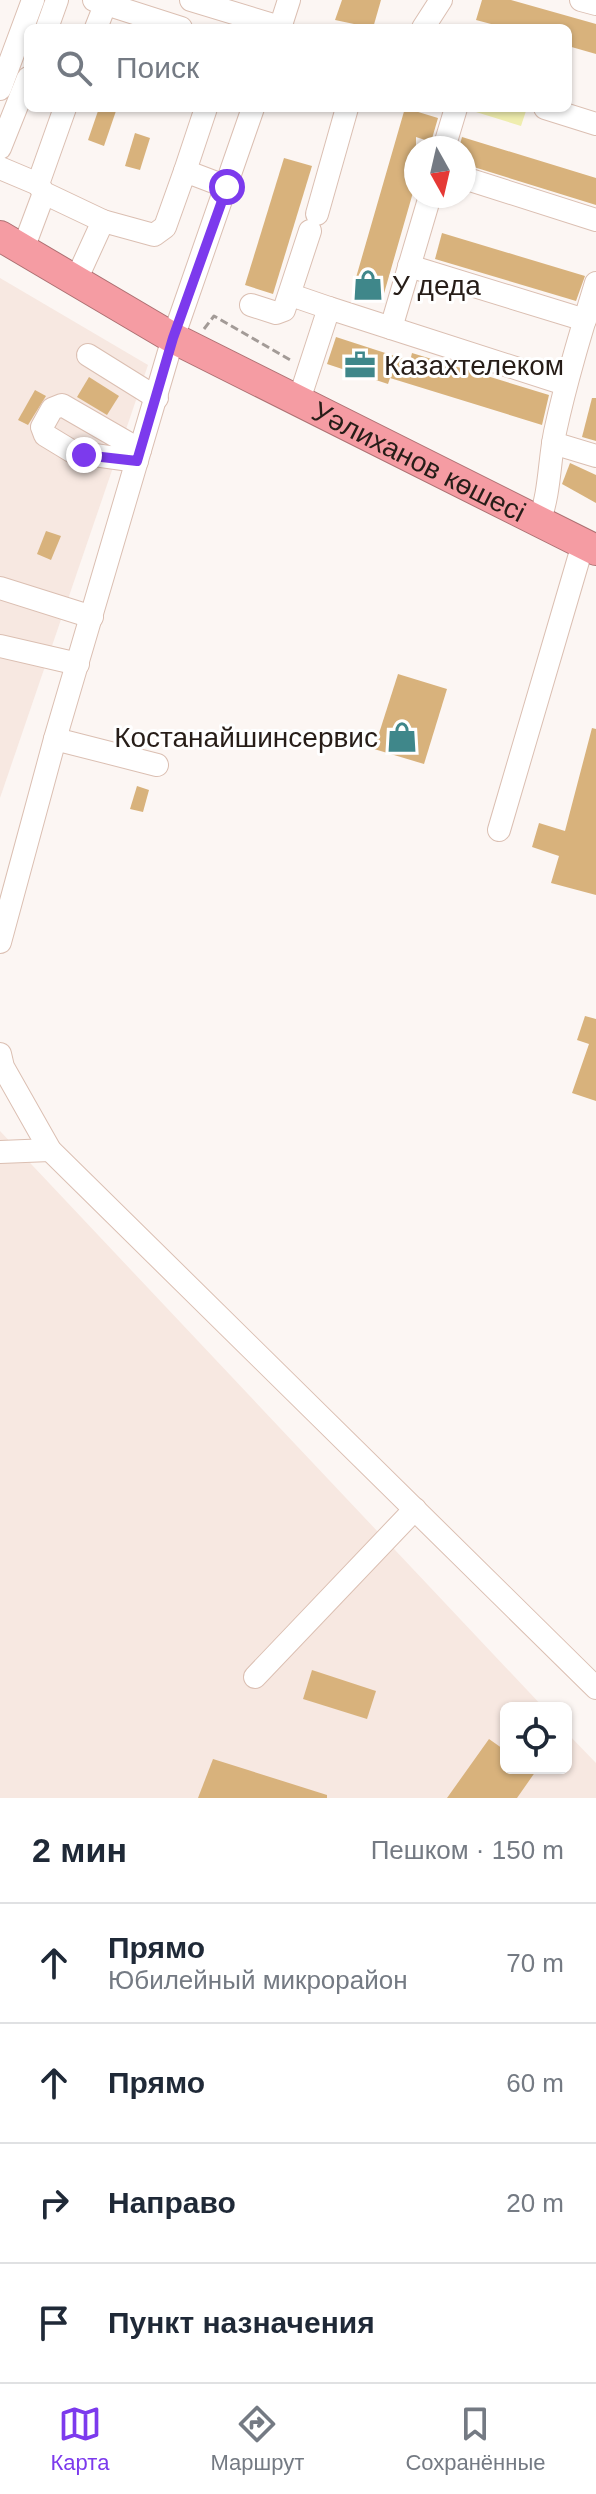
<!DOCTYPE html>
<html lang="ru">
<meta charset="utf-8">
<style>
body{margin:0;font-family:Arial,sans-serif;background:#f6f6f7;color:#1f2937}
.controls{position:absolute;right:24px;bottom:24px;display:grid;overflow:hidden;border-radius:12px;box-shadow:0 2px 6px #0004}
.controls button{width:72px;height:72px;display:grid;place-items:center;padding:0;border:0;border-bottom:2px solid #e0e1e3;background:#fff;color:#1f2937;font:40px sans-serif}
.compass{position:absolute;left:404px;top:136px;width:72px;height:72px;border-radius:50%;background:#fff;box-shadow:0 2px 6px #0004;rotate:172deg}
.stop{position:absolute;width:24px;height:24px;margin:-18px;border:6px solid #7c3aed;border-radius:50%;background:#fff}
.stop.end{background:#7c3aed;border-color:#fff;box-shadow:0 2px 8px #0008}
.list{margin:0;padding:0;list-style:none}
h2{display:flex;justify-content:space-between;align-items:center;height:104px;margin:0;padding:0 32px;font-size:34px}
h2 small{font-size:26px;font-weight:400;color:#747a83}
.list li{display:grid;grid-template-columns:52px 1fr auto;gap:24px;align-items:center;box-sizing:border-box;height:120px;padding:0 32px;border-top:2px solid #e0e1e3}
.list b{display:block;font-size:30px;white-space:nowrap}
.list p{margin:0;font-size:26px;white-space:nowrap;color:#747a83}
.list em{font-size:26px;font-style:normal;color:#747a83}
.icon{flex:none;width:44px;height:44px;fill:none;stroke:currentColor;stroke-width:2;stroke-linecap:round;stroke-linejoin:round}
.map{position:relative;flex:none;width:596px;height:1798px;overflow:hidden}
.search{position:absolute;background:#fff;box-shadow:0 2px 6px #0004;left:24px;right:24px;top:24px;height:88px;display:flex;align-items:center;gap:20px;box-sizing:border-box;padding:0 28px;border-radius:12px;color:#747a83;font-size:30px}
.sheet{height:584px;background:#fff}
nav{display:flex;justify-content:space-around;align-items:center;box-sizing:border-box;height:112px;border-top:2px solid #e0e1e3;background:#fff;font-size:22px;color:#747a83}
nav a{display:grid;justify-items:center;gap:4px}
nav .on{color:#7c3aed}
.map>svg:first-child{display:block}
</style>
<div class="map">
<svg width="596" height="1798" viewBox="0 0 596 1798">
<rect width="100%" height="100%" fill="#fcf6f3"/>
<!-- built -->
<g fill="#f7e8e1">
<polygon points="0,278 148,365 0,798"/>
<polygon points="0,1131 544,1708 506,1708 506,1768 566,1768 566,1732 596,1763 596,1798 0,1798"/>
</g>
<!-- green -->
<polygon fill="#efedae" points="463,108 526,111 521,126"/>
<!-- building -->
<g fill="#d8b27c">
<polygon points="342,0 381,0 373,28 335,20"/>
<polygon points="482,0 511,0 596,24 596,54 568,46 568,28 506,28 476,20"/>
<polygon points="99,108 117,108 104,146 88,140"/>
<polygon points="405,108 438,118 431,142 416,137 416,182 383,297 353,288"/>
<polygon points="135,133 150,138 140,170 125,166"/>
<polygon points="462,137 596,178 596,205 464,164 464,148 459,148"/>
<polygon points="284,158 312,166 273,294 245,285"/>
<polygon points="442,233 585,276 576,301 435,259"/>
<polygon points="336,337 410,361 412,353 549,395 542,425 390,378 388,384 327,364"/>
<polygon points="89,377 119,396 107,415 77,397"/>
<polygon points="35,390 46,396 28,425 18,420"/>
<polygon points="592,398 596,398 596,441 582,437"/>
<polygon points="570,463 596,475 596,503 562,484"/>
<polygon points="46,531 61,536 51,560 37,554"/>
<polygon points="398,674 447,689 424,764 374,749"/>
<polygon points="592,728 596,729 596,895 551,883 559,856 532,847 539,823 565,831"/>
<polygon points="137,786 149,790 143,812 130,809"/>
<polygon points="585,1016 596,1019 596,1101 572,1093 589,1044 577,1040"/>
<polygon points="312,1670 376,1691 367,1719 303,1699"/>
<polygon points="489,1739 506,1751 506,1768 538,1768 517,1798 447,1798"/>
<polygon points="213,1759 327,1795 327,1798 198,1798"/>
</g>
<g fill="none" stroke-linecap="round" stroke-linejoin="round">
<defs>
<g id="minor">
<polyline points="94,0 181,28"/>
<polyline points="191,0 283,28"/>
<polyline points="581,0 596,4"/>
<polyline points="47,28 57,0"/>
<polyline points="96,28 107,0"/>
<polyline points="280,28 289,0"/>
<polyline points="423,28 441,0"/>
<polyline points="0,89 33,0"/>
<polyline points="65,108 38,184 44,193 103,221"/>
<polyline points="545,108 596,124"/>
<polyline points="0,148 28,78"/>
<polyline points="444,148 456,108"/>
<polyline points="0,168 38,184"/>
<polyline points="185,171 206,108"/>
<polyline points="464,178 596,220"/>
<polyline points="317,214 347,108"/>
<polyline points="23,249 44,193"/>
<polyline points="409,266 585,320"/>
<polyline points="76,280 103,221 154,235 165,227 185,171 227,187"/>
<polyline points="291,295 329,308"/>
<polyline points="251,305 276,313 284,310 310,231"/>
<polyline points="391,328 565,384"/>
<polyline points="88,355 157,398"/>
<polyline points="299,400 329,308 391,328 430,196"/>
<polyline points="553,443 596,456"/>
<polyline points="137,461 73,452 45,435 42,427 52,409 62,405 140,450"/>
<path d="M539 522C550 493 549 462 555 432 566 381 581 332 596 283"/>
<polyline points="0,588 92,617"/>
<polyline points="0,646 78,664"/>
<polyline points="55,739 157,765"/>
<polyline points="499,830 583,544"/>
<polyline points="0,942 55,739 173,338 253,108"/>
<polyline points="0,1054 3,1067 50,1150 596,1688"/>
<polyline points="0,1152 50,1150"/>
<polyline points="255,1677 415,1509"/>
</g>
<g id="highway">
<path id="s1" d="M0 236 173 338 596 550"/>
</g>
</defs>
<!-- minor casing -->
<use href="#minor" stroke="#dbbfb2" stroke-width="24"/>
<!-- highway casing -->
<use href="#highway" stroke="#ad7072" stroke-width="32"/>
<!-- path -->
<polyline stroke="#a39b97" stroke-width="3" stroke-dasharray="8 4" stroke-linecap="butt" points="204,329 214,316 292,361"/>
<!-- minor -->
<use href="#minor" stroke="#fff" stroke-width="22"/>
<!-- highway -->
<use href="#highway" stroke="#f59ca3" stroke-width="30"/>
</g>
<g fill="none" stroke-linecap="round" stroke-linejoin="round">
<!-- route -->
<polyline stroke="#7c3aed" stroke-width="10" points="84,455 137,461 173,338 227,187"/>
</g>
<!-- icons -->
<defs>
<symbol id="shop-bare" viewBox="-9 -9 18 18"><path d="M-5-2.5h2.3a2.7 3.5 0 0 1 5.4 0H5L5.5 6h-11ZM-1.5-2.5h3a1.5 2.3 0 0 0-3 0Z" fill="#3f878a" stroke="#fff" stroke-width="2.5" paint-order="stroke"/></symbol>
<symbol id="office-bare" viewBox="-9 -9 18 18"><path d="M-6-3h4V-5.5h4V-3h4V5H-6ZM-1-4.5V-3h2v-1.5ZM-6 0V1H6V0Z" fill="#3f878a" stroke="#fff" stroke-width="2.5" paint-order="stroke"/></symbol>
</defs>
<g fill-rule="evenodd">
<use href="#shop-bare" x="346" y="263" width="44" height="44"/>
<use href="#office-bare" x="338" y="343" width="44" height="44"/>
<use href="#shop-bare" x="380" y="715" width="44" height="44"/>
</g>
<g text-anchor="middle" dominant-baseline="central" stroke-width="6" stroke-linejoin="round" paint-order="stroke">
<!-- poi labels -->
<g font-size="28" fill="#271d18" stroke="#fff" text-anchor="start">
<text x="392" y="285">У деда</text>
<text x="384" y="365">Казахтелеком</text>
<text x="378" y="737" text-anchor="end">Костанайшинсервис</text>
</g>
<!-- street labels -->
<g font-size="28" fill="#271d18" stroke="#fff">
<text stroke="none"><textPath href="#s1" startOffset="476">Уәлиханов көшесі</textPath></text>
</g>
</g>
</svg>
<div class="controls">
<button><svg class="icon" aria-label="locate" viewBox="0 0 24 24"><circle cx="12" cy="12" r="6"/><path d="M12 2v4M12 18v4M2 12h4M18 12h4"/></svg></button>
</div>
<svg class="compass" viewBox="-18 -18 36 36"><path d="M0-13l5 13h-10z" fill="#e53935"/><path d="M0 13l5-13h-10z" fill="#747a83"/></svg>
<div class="stop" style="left:227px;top:187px"></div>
<div class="stop end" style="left:84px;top:455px"></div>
<div class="search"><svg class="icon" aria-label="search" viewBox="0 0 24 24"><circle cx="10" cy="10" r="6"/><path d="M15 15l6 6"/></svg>Поиск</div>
</div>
<section class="sheet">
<h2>2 мин<small>Пешком · 150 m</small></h2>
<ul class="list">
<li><svg class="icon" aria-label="ahead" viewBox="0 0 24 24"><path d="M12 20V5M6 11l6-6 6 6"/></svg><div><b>Прямо</b><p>Юбилейный микрорайон</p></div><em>70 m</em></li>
<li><svg class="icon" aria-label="ahead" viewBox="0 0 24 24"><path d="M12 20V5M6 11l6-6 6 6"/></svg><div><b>Прямо</b></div><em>60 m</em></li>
<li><svg class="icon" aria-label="right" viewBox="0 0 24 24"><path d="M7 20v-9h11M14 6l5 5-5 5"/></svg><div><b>Направо</b></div><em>20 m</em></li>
<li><svg class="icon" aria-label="arrive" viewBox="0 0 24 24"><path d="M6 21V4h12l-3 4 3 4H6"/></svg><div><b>Пункт назначения</b></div></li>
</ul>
</section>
<nav>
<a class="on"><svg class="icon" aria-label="map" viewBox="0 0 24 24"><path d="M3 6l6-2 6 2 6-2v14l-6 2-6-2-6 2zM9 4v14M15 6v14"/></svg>Карта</a>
<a><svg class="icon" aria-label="directions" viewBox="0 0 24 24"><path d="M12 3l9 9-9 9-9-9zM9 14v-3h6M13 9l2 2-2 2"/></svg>Маршрут</a>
<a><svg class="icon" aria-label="saved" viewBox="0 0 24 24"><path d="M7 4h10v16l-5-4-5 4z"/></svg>Сохранённые</a>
</nav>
